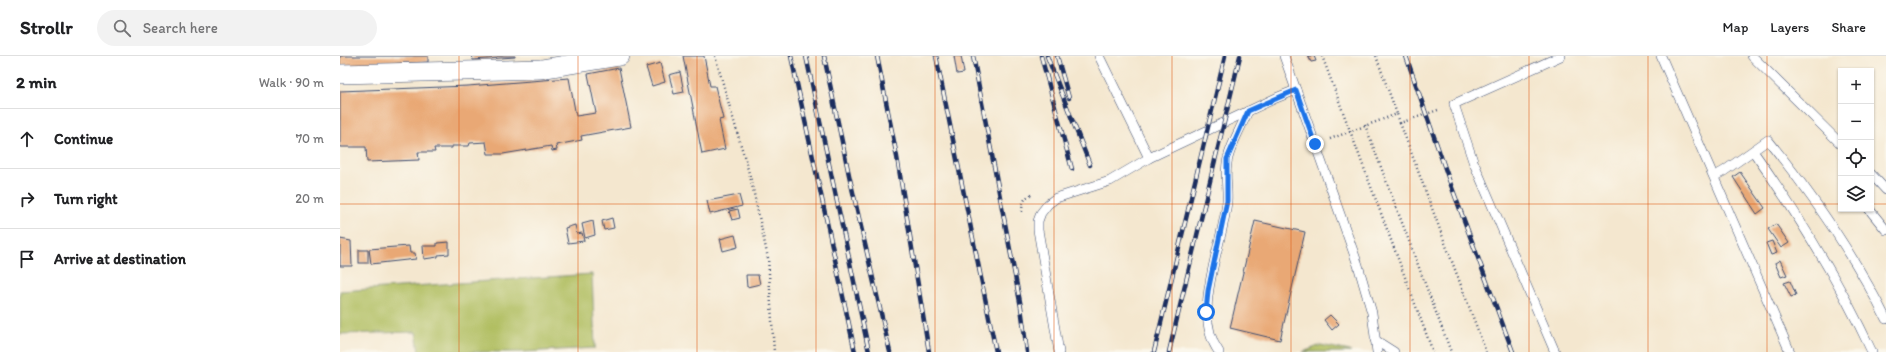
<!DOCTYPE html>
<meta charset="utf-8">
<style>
body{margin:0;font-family:Itim,sans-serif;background:#f2f2f2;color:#202124}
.controls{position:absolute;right:12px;top:12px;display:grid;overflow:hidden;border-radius:0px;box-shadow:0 1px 3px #0004}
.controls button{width:36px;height:36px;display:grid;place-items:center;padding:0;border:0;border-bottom:1px solid #e0e0e0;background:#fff;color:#202124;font:20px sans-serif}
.stop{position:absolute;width:12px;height:12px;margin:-9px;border:3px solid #1a73e8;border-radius:50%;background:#fff}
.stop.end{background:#1a73e8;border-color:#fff;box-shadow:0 1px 4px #0008}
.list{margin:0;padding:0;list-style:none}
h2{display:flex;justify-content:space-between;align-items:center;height:52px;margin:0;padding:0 16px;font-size:17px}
h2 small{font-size:13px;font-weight:400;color:#757577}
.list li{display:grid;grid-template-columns:26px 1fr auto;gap:12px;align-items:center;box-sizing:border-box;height:60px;padding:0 16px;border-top:1px solid #e0e0e0}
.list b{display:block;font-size:15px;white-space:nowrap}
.list em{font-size:13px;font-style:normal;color:#757577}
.icon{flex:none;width:22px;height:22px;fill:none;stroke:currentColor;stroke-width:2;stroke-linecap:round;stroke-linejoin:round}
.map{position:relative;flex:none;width:1546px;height:296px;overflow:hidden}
header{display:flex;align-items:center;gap:24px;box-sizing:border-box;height:56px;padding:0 20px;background:#fff;border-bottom:1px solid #e0e0e0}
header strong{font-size:19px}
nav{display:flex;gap:22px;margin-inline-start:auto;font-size:14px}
.search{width:280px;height:36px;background:#f2f2f2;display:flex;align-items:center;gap:10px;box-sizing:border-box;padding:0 14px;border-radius:22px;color:#757577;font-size:15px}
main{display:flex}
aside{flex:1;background:#fff}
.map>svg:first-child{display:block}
</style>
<header>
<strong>Strollr</strong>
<div class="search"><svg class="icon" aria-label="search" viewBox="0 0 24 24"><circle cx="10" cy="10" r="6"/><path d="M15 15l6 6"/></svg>Search here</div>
<nav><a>Map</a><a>Layers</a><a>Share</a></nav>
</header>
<main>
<aside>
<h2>2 min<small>Walk · 90 m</small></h2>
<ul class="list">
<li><svg class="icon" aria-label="ahead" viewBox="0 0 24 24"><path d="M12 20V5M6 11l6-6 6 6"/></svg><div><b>Continue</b></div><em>70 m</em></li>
<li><svg class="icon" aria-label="right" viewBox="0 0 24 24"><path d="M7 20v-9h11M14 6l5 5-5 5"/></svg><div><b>Turn right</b></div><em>20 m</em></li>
<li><svg class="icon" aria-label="arrive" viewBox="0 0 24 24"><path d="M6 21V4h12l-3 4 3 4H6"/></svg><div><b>Arrive at destination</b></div></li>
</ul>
</aside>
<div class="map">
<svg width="1546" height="296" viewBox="0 0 1546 296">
<rect width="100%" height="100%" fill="#fbf7ec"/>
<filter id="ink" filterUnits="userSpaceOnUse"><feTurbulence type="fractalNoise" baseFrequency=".025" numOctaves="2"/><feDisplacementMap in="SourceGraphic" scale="8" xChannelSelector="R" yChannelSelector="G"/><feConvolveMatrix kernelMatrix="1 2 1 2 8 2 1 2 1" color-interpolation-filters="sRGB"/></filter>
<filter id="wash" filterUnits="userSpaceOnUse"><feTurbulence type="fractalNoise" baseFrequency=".012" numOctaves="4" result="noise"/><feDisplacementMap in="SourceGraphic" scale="16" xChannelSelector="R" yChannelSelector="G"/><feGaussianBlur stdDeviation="0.9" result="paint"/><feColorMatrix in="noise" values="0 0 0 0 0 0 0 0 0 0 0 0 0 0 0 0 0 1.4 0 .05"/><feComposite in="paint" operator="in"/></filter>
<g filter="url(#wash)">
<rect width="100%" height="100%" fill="#f4e7cf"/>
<!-- green -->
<g fill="#b0be61" stroke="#667660">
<polygon points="252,218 255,292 182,296 79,296 76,276 0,278 0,235"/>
<polygon points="981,289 1010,295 1011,296 963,296"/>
</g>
<g id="blocks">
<!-- building -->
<g fill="#e9a875">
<polygon points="0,0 88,0 88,6 0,10"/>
<polygon points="132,0 175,0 175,1 133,4"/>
<polygon points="343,0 364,0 370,30 375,30 383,63 379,64 385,93 362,98"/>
<polygon points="614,0 621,0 624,17 617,18"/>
<polygon points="968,0 974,0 976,5 971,6"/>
<polygon points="320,7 325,26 312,30 306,11"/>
<polygon points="279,12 291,71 241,80 242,84 216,89 217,94 212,95 211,90 163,98 148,98 146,86 130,87 129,90 112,90 112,92 94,92 95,96 78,96 79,104 27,106 26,91 0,91 0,35 128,30 229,22 236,60 256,57 248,18"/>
<polygon points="340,16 344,36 334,38 329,19"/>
<polygon points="1400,116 1425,152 1417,158 1393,121"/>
<polygon points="399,139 402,150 370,158 367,145"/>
<polygon points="398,153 400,162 392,164 389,155"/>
<polygon points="272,162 274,172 264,174 262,165"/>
<polygon points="253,165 255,179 245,182 242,168"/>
<polygon points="915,165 965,176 940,284 890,272"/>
<polygon points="1436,168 1449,187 1441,192 1428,173"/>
<polygon points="235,169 237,178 242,177 244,185 228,187 225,172"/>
<polygon points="395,179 398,191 383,195 380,183"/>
<polygon points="0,183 11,185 12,210 0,210"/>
<polygon points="1432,185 1437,197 1431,199 1426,187"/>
<polygon points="109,186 109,198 98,199 98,201 84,203 83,190 97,190 97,187"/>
<polygon points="69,190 70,197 75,197 76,203 31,208 29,193"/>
<rect x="19" y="194" width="9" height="13"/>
<polygon points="1440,204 1447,219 1441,221 1435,207"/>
<polygon points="406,219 418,219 420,228 407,231"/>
<polygon points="1450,225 1456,239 1451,241 1444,227"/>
<polygon points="990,259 999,268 992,274 984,264"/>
</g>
</g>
</g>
<g filter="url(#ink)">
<use href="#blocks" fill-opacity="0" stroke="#3c4b6f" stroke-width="1"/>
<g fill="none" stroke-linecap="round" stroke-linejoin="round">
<defs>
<g id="lane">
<polyline points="759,0 809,102"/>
<polyline points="944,0 1018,209 1032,257 1037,296"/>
<polyline points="1321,0 1450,296"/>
<polyline points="1412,0 1501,88"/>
<path d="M1413 95C1460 161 1498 223 1532 296"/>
<polyline points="1531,118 1546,134"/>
<path d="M1375 120 1384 115 1428 84C1473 140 1514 198 1546 263"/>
<polyline points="1529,153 1546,174"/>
<polyline points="1035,284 1054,296"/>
<polyline points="719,296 698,174 698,165 701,157 708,148 716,142 770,125 809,102 936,42 956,34"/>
<path d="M879 296C850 256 883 190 887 145 888 132 884 116 888 102 892 86 902 70 908 55"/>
<polyline points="1215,296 1133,105 1114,48 1221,0"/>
</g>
<polyline id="street" points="0,18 201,13 280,0"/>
</defs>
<!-- lane casing -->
<use href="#lane" stroke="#3c4b6f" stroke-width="10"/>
<!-- street casing -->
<use href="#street" stroke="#3c4b6f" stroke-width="20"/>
<!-- path -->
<g stroke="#3c4b6f" stroke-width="2.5" stroke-dasharray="1 3" stroke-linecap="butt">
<polyline points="375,0 411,124 428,202 434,296"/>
<polyline points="982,0 1093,296"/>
<polyline points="1036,0 1057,58"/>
<polyline points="1060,67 1146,296"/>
<polyline points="1025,69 1111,296"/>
<polyline points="990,83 1057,58 1060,67 1098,54"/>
<path d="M682 156C682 146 684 142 693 138"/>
</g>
<!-- lane -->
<use href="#lane" stroke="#fff" stroke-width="9"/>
<!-- street -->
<use href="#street" stroke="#fff" stroke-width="19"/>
<defs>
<g id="rail">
<polyline points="451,0 515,296"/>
<polyline points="466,0 529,296"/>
<polyline points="484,0 509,119 550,296"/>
<polyline points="537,0 557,101 589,296"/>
<polyline points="596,0 656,296"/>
<polyline points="633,0 681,251 687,296"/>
<polyline points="701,0 732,113"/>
<polyline points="707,0 750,109"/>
<polyline points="717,0 729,42"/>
<polyline points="1066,0 1108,121 1173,296"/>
<polyline points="814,296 885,0"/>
<polyline points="829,296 900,0"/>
</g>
</defs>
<!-- rail casing -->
<use href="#rail" stroke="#1b2f5e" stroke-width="4.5"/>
<!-- rail -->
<use href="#rail" stroke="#fbf7ec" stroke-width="3" stroke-dasharray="9" stroke-linecap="butt"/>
</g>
</g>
<g fill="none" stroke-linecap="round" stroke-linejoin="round" filter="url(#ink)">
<!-- route -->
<polyline stroke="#1a73e8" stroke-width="5" points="866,256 868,235 887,145 887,103 908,55 956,34 975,88"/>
</g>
<!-- grid -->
<path fill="none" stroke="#de5710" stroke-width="1" stroke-opacity="0.55" d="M119 0V296M238 0V296M357 0V296M476 0V296M595 0V296M714 0V296M832 0V296M951 0V296M1070 0V296M1189 0V296M1308 0V296M1427 0V296M0 148H1501M1531 148H1546"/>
</svg>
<div class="controls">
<button>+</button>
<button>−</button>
<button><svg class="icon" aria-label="locate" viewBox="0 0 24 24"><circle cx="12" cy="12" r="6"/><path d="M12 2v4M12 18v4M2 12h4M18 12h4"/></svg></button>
<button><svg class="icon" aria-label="layers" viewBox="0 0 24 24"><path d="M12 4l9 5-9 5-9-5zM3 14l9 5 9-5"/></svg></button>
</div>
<div class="stop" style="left:866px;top:256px"></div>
<div class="stop end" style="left:975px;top:88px"></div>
</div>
</main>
